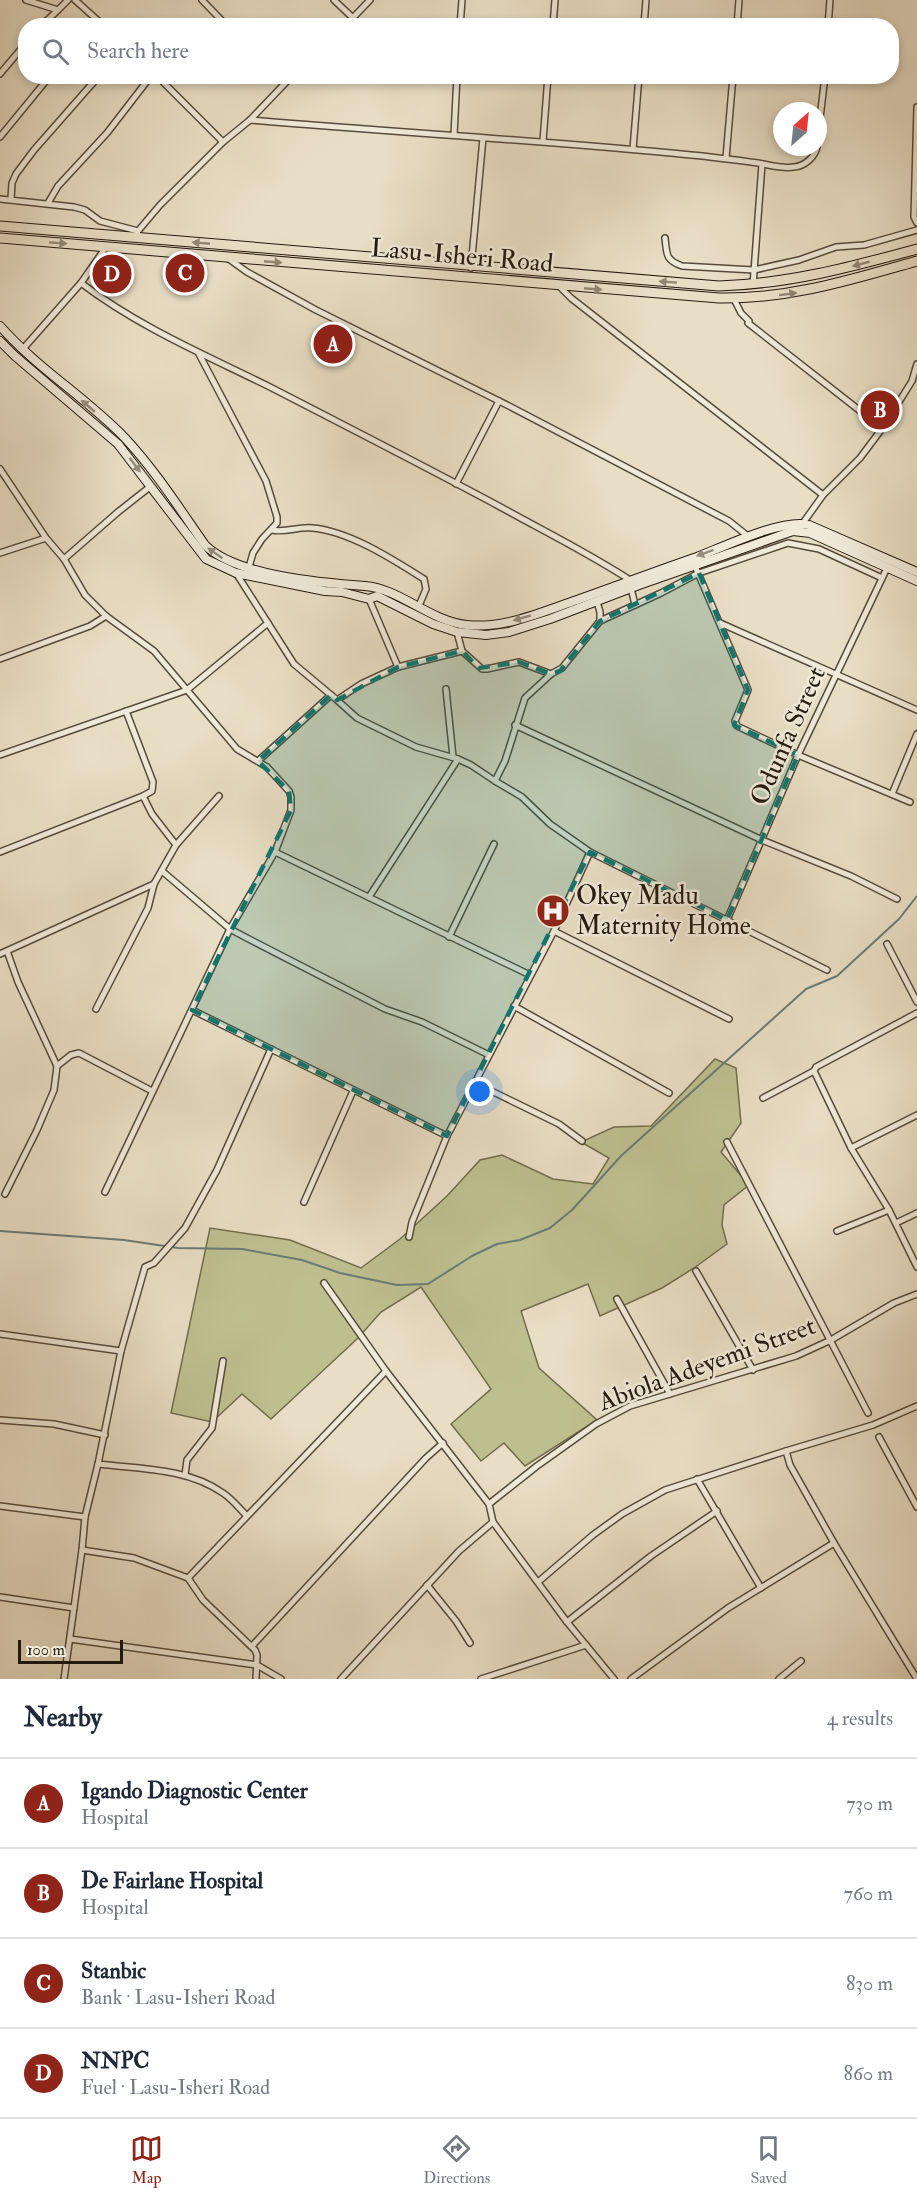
<!DOCTYPE html>
<meta charset="utf-8">
<style>
body{margin:0;font-family:"IM FELL Double Pica",serif;background:#f6f6f7;color:#1f2937}
.compass{position:absolute;left:773px;top:102px;width:54px;height:54px;border-radius:50%;background:#fff;box-shadow:0 3px 9px #0003;rotate:27deg}
.scale{position:absolute;left:18px;bottom:15px;width:105px;box-sizing:border-box;padding-left:6px;border:3px solid #251a0f;border-top:0;font-size:16px;line-height:21px;white-space:nowrap;color:#251a0f;-webkit-text-stroke:4px #f0ead9;paint-order:stroke}
.you{position:absolute;left:480px;top:1092px;width:21px;height:21px;margin:-15px;border:4px solid #fff;border-radius:50%;background:#1a73e8;box-shadow:0 0 0 9px #1a73e833}
.badge{display:grid;place-items:center;width:39px;height:39px;border-radius:50%;background:#8f2418;color:#fff;font-size:20px;font-weight:700}
.pin{position:absolute;translate:-50% -50%;border:3px solid #fff;box-shadow:0 2px 6px #0006}
.list{margin:0;padding:0;list-style:none}
h2{display:flex;justify-content:space-between;align-items:center;height:78px;margin:0;padding:0 24px;font-size:26px}
h2 small{font-size:20px;font-weight:400;color:#747a83}
.list li{display:grid;grid-template-columns:39px 1fr auto;gap:18px;align-items:center;box-sizing:border-box;height:90px;padding:0 24px;border-top:2px solid #e0e1e3}
.list b{display:block;font-size:22px;white-space:nowrap}
.list p{margin:0;font-size:20px;white-space:nowrap;color:#747a83}
.list em{font-size:20px;font-style:normal;color:#747a83}
.icon{flex:none;width:33px;height:33px;fill:none;stroke:currentColor;stroke-width:2;stroke-linecap:round;stroke-linejoin:round}
.map{position:relative;flex:none;width:917px;height:1679px;overflow:hidden}
.search{position:absolute;background:#fff;box-shadow:0 3px 9px #0003;left:18px;right:18px;top:18px;height:66px;display:flex;align-items:center;gap:15px;box-sizing:border-box;padding:0 21px;border-radius:24px;color:#747a83;font-size:22px}
.sheet{height:438px;background:#fff}
nav{display:flex;justify-content:space-around;align-items:center;box-sizing:border-box;height:84px;border-top:2px solid #e0e1e3;background:#fff;font-size:16px;color:#747a83}
nav a{display:grid;justify-items:center;gap:3px}
nav .on{color:#8f2418}
.map>svg:first-child{display:block}
</style>
<div class="map">
<svg width="917" height="1679" viewBox="0 0 917 1679">
<rect width="100%" height="100%" fill="#e8dec5"/>
<filter id="stains"><feTurbulence type="fractalNoise" baseFrequency=".00333" numOctaves="4"/><feColorMatrix values="0 0 0 0 .2 0 0 0 0 .09 0 0 0 0 .02 0 0 0 .5 -.17"/></filter>
<radialGradient id="worn" r=".72"><stop offset=".6" stop-color="#630" stop-opacity="0"/><stop offset="1" stop-color="#630" stop-opacity=".3"/></radialGradient>
<!-- green -->
<polygon fill="#bebf8f" stroke="#726c4f" stroke-width="1.5" points="715,1059 736,1068 741,1123 721,1152 749,1185 724,1205 722,1225 727,1244 694,1268 662,1288 600,1316 588,1284 521,1311 539,1368 597,1420 525,1466 504,1443 481,1461 451,1424 491,1389 421,1287 381,1312 358,1338 271,1419 242,1394 212,1422 171,1413 210,1228 290,1240 361,1268 400,1239 447,1196 480,1160 502,1155 553,1179 593,1184 609,1158 581,1142 614,1127 651,1126"/>
<g fill="none" stroke-linecap="round" stroke-linejoin="round">
<!-- stream -->
<polyline stroke="#6b7b76" stroke-width="2" points="0,1231 124,1240 178,1248 242,1249 302,1260 340,1273 397,1285 428,1284 472,1256 497,1244 520,1240 550,1228 572,1210 621,1156 806,989 837,976 899,919 917,896"/>
<defs>
<g id="minor">
<polyline points="26,0 58,10 68,0"/>
<polyline points="75,0 104,26"/>
<polyline points="202,0 227,26"/>
<polyline points="334,0 353,18"/>
<polyline points="41,26 58,10"/>
<polyline points="345,26 370,0"/>
<polyline points="460,26 462,0"/>
<polyline points="553,26 555,0"/>
<polyline points="644,26 646,0"/>
<polyline points="737,26 739,0"/>
<polyline points="828,26 830,0"/>
<polyline points="0,74 26,43"/>
<polyline points="157,76 223,142"/>
<polyline points="277,76 284,84"/>
<polyline points="917,107 914,217 917,223"/>
<path d="M250 120C397 133 544 140 691 155 713 157 736 160 758 163 770 165 782 169 794 167 805 166 815 157 817 147"/>
<polyline points="454,135 457,76"/>
<polyline points="818,135 825,76"/>
<polyline points="0,137 50,76"/>
<polyline points="543,141 548,76"/>
<polyline points="633,149 639,76"/>
<polyline points="726,158 733,76"/>
<polyline points="0,199 74,207 85,210 100,221 138,231"/>
<polyline points="11,199 12,183 16,174 34,150 99,76"/>
<polyline points="48,203 58,186 107,133 151,76"/>
<polyline points="135,237 138,231 160,205 223,142 250,120 292,76"/>
<path d="M665 238C667 254 665 260 682 266L754 270 799 260 836 247 864 245 917 230"/>
<polyline points="229,259 247,272 316,310 509,406 729,521 749,537"/>
<polyline points="471,268 483,138"/>
<path d="M81 283C139 327 203 354 268 386 344 425 420 464 495 504 540 529 587 552 630 580"/>
<polyline points="753,285 762,164"/>
<polyline points="559,286 571,298 823,495"/>
<polyline points="734,299 741,313 749,321 748,323 882,428 884,426"/>
<polyline points="22,350 81,283 106,247"/>
<polyline points="199,354 266,481 277,517 277,523 262,539 253,553 249,567"/>
<polyline points="0,469 46,538 64,559 85,595 106,616 154,651 237,749 267,767 289,791 291,797 291,810 275,852 230,929 105,1192"/>
<polyline points="456,484 499,401"/>
<polyline points="803,523 823,495 860,458 884,426 912,381 917,364"/>
<path d="M272 530C286 533 299 526 313 528 351 532 392 559 424 579L426 589 418 608"/>
<polyline points="0,553 46,538"/>
<polyline points="64,559 118,512 151,486"/>
<polyline points="695,566 748,690 735,721 737,726 798,755 910,802"/>
<polyline points="236,573 294,664 331,695"/>
<polyline points="631,588 635,605"/>
<polyline points="369,599 398,667"/>
<polyline points="597,602 600,612 600,621 562,668 551,674 525,698 505,761 495,781 522,797 550,824 590,852 827,970"/>
<polyline points="600,621 661,593 699,573 788,543 819,549 882,578"/>
<polyline points="720,623 917,710"/>
<polyline points="457,632 462,651 482,669 487,669 519,662 551,674"/>
<polyline points="0,659 90,626 106,616"/>
<polyline points="446,689 453,757"/>
<polyline points="337,700 357,718 416,747 458,759 471,765 495,781"/>
<polyline points="515,725 762,840 851,876 897,899"/>
<polyline points="0,755 187,690 268,623"/>
<polyline points="258,761 331,695 337,700 361,684 398,667 462,651"/>
<polyline points="892,794 917,734"/>
<polyline points="143,796 152,814 176,845"/>
<polyline points="0,852 143,796 152,791 153,782 126,711"/>
<polyline points="275,852 530,975"/>
<polyline points="162,871 230,929 245,937 385,1009 422,1022 489,1055"/>
<polyline points="369,897 458,759"/>
<polyline points="727,920 798,755 887,568"/>
<polyline points="554,931 729,1019"/>
<polyline points="449,937 494,844"/>
<polyline points="887,944 917,1002"/>
<polyline points="0,954 154,884"/>
<polyline points="514,1006 669,1093"/>
<polyline points="96,1009 148,908 154,884 176,845 219,796"/>
<polyline points="192,1010 447,1136"/>
<polyline points="57,1066 71,1055 79,1053 152,1091"/>
<polyline points="814,1071 851,1148 889,1210 917,1267"/>
<polyline points="475,1083 559,1124 582,1141"/>
<polyline points="763,1098 814,1071 816,1067 917,1013"/>
<polyline points="727,1142 868,1413"/>
<polyline points="851,1148 917,1115"/>
<polyline points="5,1194 37,1130 54,1090 57,1066 18,982 7,951"/>
<polyline points="304,1202 353,1091"/>
<polyline points="896,1223 917,1213"/>
<polyline points="837,1231 889,1210"/>
<polyline points="409,1237 412,1222 447,1136 554,931 590,852"/>
<polyline points="696,1271 753,1370"/>
<polyline points="324,1283 386,1371 489,1504 493,1522 567,1622 614,1679"/>
<polyline points="617,1299 670,1394"/>
<polyline points="0,1334 121,1351"/>
<polyline points="0,1420 54,1424 105,1435"/>
<polyline points="879,1437 917,1507"/>
<polyline points="786,1451 790,1465 834,1543 917,1679"/>
<path d="M98 1464C141 1469 187 1468 223 1493 232 1499 239 1508 247 1516"/>
<polyline points="185,1475 187,1460 212,1428 223,1361"/>
<polyline points="697,1479 761,1588"/>
<polyline points="489,1504 537,1466 596,1424 630,1406 796,1356 831,1340 894,1303 917,1294"/>
<polyline points="0,1506 85,1517"/>
<polyline points="82,1550 134,1558 188,1578 203,1600 255,1650 257,1655 256,1679"/>
<polyline points="188,1578 386,1371"/>
<polyline points="538,1582 593,1535 622,1514 665,1490 786,1451 873,1425 917,1406"/>
<polyline points="427,1585 456,1621 470,1643"/>
<polyline points="0,1597 74,1608"/>
<polyline points="567,1622 651,1556 717,1511"/>
<polyline points="70,1639 257,1665 281,1679"/>
<polyline points="252,1646 426,1458 443,1443"/>
<polyline points="64,1679 82,1550 85,1517 98,1464 121,1351 145,1267 154,1263 185,1228 217,1170 271,1049"/>
<polyline points="341,1679 459,1551 493,1522"/>
<polyline points="481,1679 586,1645"/>
<polyline points="631,1679 728,1608 834,1543"/>
<polyline points="779,1679 801,1661"/>
</g>
<g id="secondary">
<path d="M0 326C37 368 85 397 124 437 155 470 179 508 205 545 236 576 322 583 365 586 401 589 429 621 467 625 504 629 542 612 577 600 617 586 656 571 697 557 723 547 783 518 809 525L917 572"/>
<polyline points="0,341 15,356 118,444 206,559 236,573 325,591 342,592 369,599 377,596 433,624 457,632 486,635 509,632 550,619 639,585 793,531 810,533 917,581"/>
</g>
<g id="primary">
<path d="M0 226 719 286C788 284 851 267 917 249"/>
<path d="M0 238 719 298C790 299 850 280 917 261"/>
</g>
</defs>
<!-- minor casing -->
<use href="#minor" stroke="#564b3c" stroke-width="8"/>
<!-- secondary casing -->
<use href="#secondary" stroke="#251a0f" stroke-width="10"/>
<!-- primary casing -->
<use href="#primary" stroke="#251a0f" stroke-width="11"/>
<!-- minor -->
<use href="#minor" stroke="#f0ead9" stroke-width="5"/>
<!-- secondary -->
<use href="#secondary" stroke="#f0ead9" stroke-width="8"/>
<!-- primary -->
<use href="#primary" stroke="#e8dec5" stroke-width="9"/>
</g>
<!-- one-way arrows -->
<defs><path id="oneway-solid" d="M-6-.8H1V-3.2L6.5 0L1 3.2V.8H-6Z" transform="scale(1.5)"/></defs>
<g fill="#908673">
<use href="#oneway-solid" transform="translate(58 243) rotate(4)"/>
<use href="#oneway-solid" transform="translate(201 243) rotate(-175)"/>
<use href="#oneway-solid" transform="translate(273 262) rotate(5)"/>
<use href="#oneway-solid" transform="translate(861 264) rotate(165)"/>
<use href="#oneway-solid" transform="translate(668 282) rotate(-176)"/>
<use href="#oneway-solid" transform="translate(593 289) rotate(5)"/>
<use href="#oneway-solid" transform="translate(788 294) rotate(-7)"/>
</g>
<g fill="#958c7e">
<use href="#oneway-solid" transform="translate(88 406) rotate(-140)"/>
<use href="#oneway-solid" transform="translate(135 465) rotate(53)"/>
<use href="#oneway-solid" transform="translate(215 553) rotate(-145)"/>
<use href="#oneway-solid" transform="translate(705 553) rotate(160)"/>
<use href="#oneway-solid" transform="translate(522 618) rotate(164)"/>
</g>
<!-- marked area -->
<path fill="#0f766e" fill-opacity="0.2" stroke="#0f766e" stroke-width="4.5" stroke-dasharray="12 8" stroke-linejoin="round" d="M699 573 748 690 734 725 798 755 727 920 590 852 447 1136 192 1010 291 810 289 791 258 761 331 695 337 700 398 667 462 651 479 668 519 662 551 674 560 671 600 621Z"/>
<!-- icons -->
<defs>
<symbol id="hospital-disc" viewBox="-11 -11 22 22"><circle r="9.5" fill="#8f2418" stroke="#f0ead9"/><path d="M-5-5h3v3.5h4V-5h3V5h-3V1.5h-4V5h-3Z" fill="#fff"/></symbol>
</defs>
<g fill-rule="evenodd">
<use href="#hospital-disc" x="534" y="892" width="38" height="38"/>
</g>
<g text-anchor="middle" dominant-baseline="central" stroke-width="5" stroke-linejoin="round" paint-order="stroke">
<!-- street labels -->
<g font-size="26" fill="#251a0f" stroke="#f0ead9">
<text transform="translate(462 256) rotate(5)">Lasu-Isheri Road</text>
<text transform="translate(788 736) rotate(-66)">Odunfa Street</text>
<text transform="translate(707 1364) rotate(-20)">Abiola Adeyemi Street</text>
</g>
<!-- poi labels -->
<g font-size="26" fill="#251a0f" stroke="#f0ead9" text-anchor="start">
<text x="576" y="896">Okey Madu<tspan x="576" dy="30">Maternity Home</tspan></text>
</g>
</g>
<rect width="100%" height="100%" filter="url(#stains)"/>
<rect width="100%" height="100%" fill="url(#worn)"/>
</svg>
<svg class="compass" viewBox="-18 -18 36 36"><path d="M0-13l5 13h-10z" fill="#e53935"/><path d="M0 13l5-13h-10z" fill="#747a83"/></svg>
<div class="scale">100 m</div>
<div class="you"></div>
<div class="pin badge" style="left:333px;top:344px">A</div>
<div class="pin badge" style="left:880px;top:410px">B</div>
<div class="pin badge" style="left:185px;top:273px">C</div>
<div class="pin badge" style="left:112px;top:274px">D</div>
<div class="search"><svg class="icon" aria-label="search" viewBox="0 0 24 24"><circle cx="10" cy="10" r="6"/><path d="M15 15l6 6"/></svg>Search here</div>
</div>
<section class="sheet">
<h2>Nearby<small>4 results</small></h2>
<ul class="list">
<li><span class="badge">A</span><div><b>Igando Diagnostic Center</b><p>Hospital</p></div><em>730 m</em></li>
<li><span class="badge">B</span><div><b>De Fairlane Hospital</b><p>Hospital</p></div><em>760 m</em></li>
<li><span class="badge">C</span><div><b>Stanbic</b><p>Bank · Lasu-Isheri Road</p></div><em>830 m</em></li>
<li><span class="badge">D</span><div><b>NNPC</b><p>Fuel · Lasu-Isheri Road</p></div><em>860 m</em></li>
</ul>
</section>
<nav>
<a class="on"><svg class="icon" aria-label="map" viewBox="0 0 24 24"><path d="M3 6l6-2 6 2 6-2v14l-6 2-6-2-6 2zM9 4v14M15 6v14"/></svg>Map</a>
<a><svg class="icon" aria-label="directions" viewBox="0 0 24 24"><path d="M12 3l9 9-9 9-9-9zM9 14v-3h6M13 9l2 2-2 2"/></svg>Directions</a>
<a><svg class="icon" aria-label="saved" viewBox="0 0 24 24"><path d="M7 4h10v16l-5-4-5 4z"/></svg>Saved</a>
</nav>
